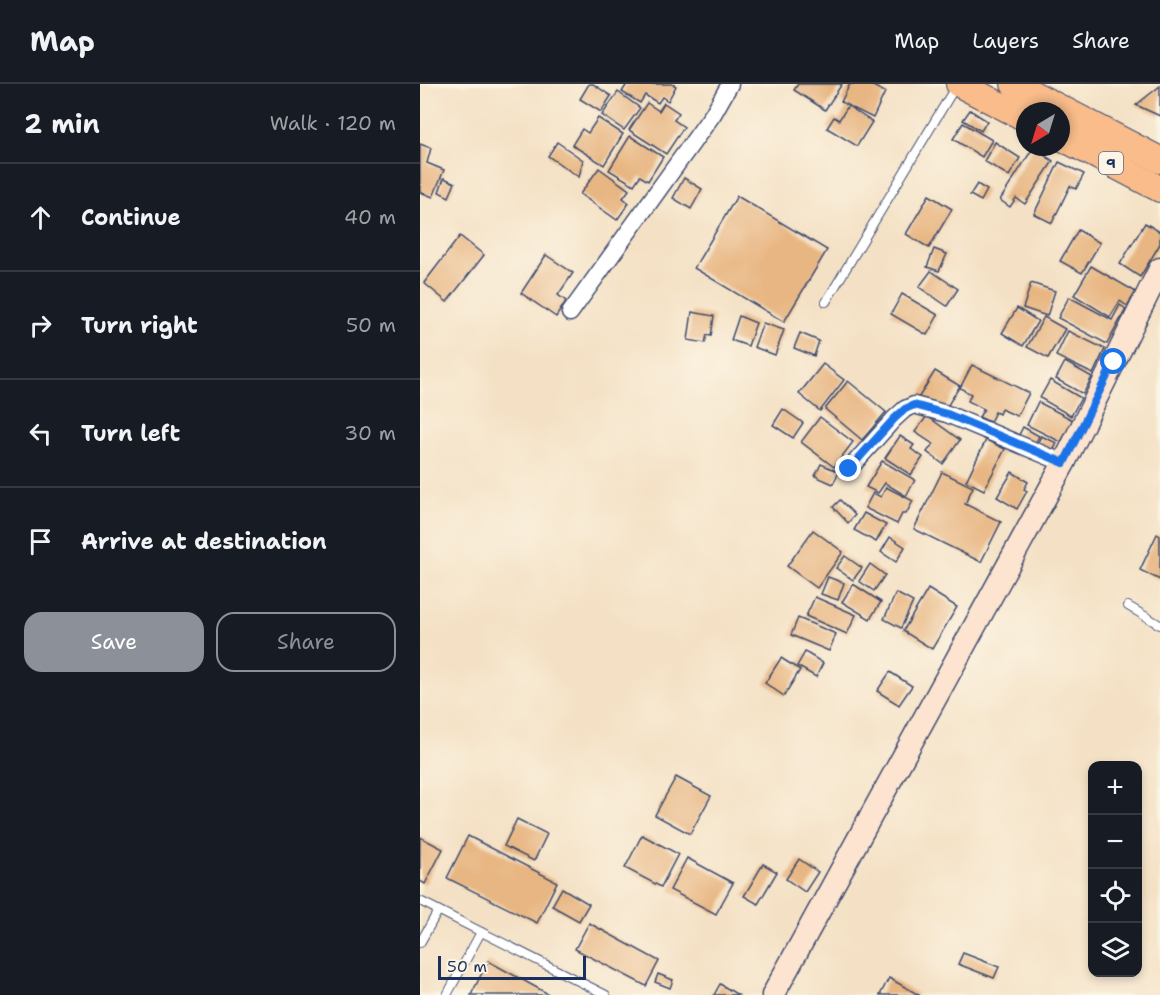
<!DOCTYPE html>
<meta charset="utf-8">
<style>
body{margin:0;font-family:"Shantell Sans",sans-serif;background:#20242c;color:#f1f3f6}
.controls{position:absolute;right:18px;bottom:18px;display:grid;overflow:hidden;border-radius:12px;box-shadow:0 3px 9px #0003}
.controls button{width:54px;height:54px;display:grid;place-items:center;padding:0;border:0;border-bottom:2px solid #363941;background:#171b24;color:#f1f3f6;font:30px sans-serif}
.compass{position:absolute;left:596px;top:18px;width:54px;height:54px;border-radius:50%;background:#171b24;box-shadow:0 3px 9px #0003;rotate:218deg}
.scale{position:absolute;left:18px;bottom:15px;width:148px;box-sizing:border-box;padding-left:6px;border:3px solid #1b2f5e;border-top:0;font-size:16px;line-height:21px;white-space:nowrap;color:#1b2f5e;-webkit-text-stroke:4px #fcf5e5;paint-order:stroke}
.stop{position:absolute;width:18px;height:18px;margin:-14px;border:4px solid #1a73e8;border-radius:50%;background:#fff}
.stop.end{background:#1a73e8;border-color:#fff;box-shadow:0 2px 6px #0008}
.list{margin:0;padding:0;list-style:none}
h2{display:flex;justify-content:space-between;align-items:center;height:78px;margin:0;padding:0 24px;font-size:26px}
h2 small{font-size:20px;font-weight:400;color:#9ea1a6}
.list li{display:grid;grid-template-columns:39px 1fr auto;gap:18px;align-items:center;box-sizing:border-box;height:108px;padding:0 24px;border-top:2px solid #363941}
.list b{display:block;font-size:22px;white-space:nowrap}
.list em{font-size:20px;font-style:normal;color:#9ea1a6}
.actions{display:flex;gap:12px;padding:18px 24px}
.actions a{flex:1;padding:14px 0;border:2px solid #8c9099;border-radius:18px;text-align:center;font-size:21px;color:#8c9099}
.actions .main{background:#8c9099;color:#fff}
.icon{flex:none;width:33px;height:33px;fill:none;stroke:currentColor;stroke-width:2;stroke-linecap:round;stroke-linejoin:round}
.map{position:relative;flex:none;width:740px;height:911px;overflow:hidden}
header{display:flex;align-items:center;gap:36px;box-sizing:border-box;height:84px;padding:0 30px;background:#171b24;border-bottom:2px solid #363941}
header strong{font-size:28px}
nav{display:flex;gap:33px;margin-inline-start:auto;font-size:21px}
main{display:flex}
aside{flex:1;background:#171b24}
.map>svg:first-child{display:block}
</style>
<header>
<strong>Map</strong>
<nav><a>Map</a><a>Layers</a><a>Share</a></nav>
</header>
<main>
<aside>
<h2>2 min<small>Walk · 120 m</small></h2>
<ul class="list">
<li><svg class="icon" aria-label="ahead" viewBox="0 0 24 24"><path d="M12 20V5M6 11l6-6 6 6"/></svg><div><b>Continue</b></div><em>40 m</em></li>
<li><svg class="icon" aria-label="right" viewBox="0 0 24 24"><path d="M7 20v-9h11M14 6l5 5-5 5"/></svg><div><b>Turn right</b></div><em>50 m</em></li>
<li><svg class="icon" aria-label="left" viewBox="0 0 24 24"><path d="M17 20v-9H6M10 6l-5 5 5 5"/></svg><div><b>Turn left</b></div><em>30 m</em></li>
<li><svg class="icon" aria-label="arrive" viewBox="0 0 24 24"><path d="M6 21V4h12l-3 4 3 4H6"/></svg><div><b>Arrive at destination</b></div></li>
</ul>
<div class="actions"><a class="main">Save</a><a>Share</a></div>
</aside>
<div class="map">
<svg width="740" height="911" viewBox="0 0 740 911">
<rect width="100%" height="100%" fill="#fcf5e5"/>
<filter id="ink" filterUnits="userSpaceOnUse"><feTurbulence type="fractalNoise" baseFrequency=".0167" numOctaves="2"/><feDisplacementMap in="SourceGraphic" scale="12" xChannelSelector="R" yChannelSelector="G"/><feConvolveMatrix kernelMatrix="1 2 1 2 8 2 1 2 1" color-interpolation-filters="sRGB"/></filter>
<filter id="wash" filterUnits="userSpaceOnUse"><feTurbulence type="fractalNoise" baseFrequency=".008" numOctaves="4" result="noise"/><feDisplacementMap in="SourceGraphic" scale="24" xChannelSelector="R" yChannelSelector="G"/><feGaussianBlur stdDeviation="1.35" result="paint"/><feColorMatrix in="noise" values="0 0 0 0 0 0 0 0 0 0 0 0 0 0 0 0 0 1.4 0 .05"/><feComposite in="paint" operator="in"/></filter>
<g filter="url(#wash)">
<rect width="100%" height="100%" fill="#f4e1c5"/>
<g id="blocks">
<!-- building -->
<g fill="#e8b682">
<polygon points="169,0 173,0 191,12 181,28 160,15"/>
<polygon points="207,0 252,0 256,2 248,17 242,13 238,19 225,11 220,19 202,8"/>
<polygon points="378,0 422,0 405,26 374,6"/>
<polygon points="430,0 449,0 465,8 453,34 421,18"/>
<polygon points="740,2 740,32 716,21"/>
<polygon points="198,8 220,24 204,46 182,31"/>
<polygon points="227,19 239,27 244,19 259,29 254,36 264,43 246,70 209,46"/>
<polygon points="428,22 452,38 437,62 407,44 414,33 419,36"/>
<polygon points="550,26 567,37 561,47 543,36"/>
<polygon points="178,34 203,50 184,81 152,61 162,45 168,49"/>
<polygon points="543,39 572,56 562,73 533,55"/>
<polygon points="210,52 243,73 228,97 220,92 214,101 189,86"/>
<polygon points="137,58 163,76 159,93 128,72"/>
<polygon points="575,58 600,74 589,92 564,77"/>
<polygon points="0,60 11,64 7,79 24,86 13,113 0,108"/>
<polygon points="613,64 633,77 605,120 596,114 590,123 580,116"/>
<polygon points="639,78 664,90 656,105 650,102 632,139 614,130"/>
<polygon points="179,84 209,106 203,114 209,119 197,136 160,110"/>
<polygon points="24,94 35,99 29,113 19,108"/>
<polygon points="264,94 282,105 271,125 253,114"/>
<polygon points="557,100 567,106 561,117 550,111"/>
<polygon points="509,111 532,125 509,164 486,150"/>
<polygon points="317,112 407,166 364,238 274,184"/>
<polygon points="725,139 740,148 740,160 720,193 700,180"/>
<polygon points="658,146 680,159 662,189 640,177"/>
<polygon points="40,152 64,171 27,218 4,199"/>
<polygon points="514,165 527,170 519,187 507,183"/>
<polygon points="126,171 153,189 138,211 146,217 136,233 101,209"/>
<polygon points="671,182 716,208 707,222 700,217 690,233 654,211"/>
<polygon points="511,187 538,205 527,222 499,203"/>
<polygon points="611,199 635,207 627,232 603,224"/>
<polygon points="482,210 518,231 507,251 471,230"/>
<polygon points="649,213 692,236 700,221 706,225 687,260 638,234"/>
<polygon points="597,224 618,237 603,262 582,249"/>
<polygon points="272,228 294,232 291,252 287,251 285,259 268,256"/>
<polygon points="319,232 336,239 328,262 311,256"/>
<polygon points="624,233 645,245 628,274 607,263"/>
<polygon points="343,239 364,246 355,271 334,263"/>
<polygon points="648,247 685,265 673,290 636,272"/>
<polygon points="380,249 399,257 394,272 374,264"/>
<polygon points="645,278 672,293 663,310 636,295"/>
<polygon points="403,280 424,296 400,327 379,310"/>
<polygon points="552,281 609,309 597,332 581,325 579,330 575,328 570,338 559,333 564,325 548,317 551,310 540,304"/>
<polygon points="515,287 540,302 526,324 497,316"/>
<polygon points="630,296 661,314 651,332 620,314"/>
<polygon points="428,297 466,328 442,356 405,325"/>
<polygon points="618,318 653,336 641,358 607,341"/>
<polygon points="363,325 383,339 373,354 353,341"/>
<polygon points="507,332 540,356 523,380 507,368 513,360 495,348"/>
<polygon points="400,333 433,358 414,383 381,358"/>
<polygon points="603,343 619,352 609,372 593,363"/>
<polygon points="480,352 494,361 491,365 503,373 491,391 465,374"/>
<polygon points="621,352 637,359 627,379 612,372"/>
<polygon points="566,356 585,365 564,406 546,397"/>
<polygon points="462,377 495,396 486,412 465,399 458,409 446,403"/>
<polygon points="401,380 419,388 413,400 395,392"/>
<polygon points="522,388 553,403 545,420 581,438 561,478 494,445"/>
<polygon points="592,388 608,398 604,405 607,407 597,425 577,413"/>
<polygon points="466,403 493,417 486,430 482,430 477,440 445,424 453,409 461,413"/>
<polygon points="420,416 435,431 428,439 413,423"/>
<polygon points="444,429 466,441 456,458 434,446"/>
<polygon points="393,446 423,468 397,504 367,482"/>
<polygon points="737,450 740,452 740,496 720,486"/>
<polygon points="470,453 485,463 476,478 461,468"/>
<polygon points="425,472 442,484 433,496 416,484"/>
<polygon points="450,480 465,491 454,507 439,497"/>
<polygon points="408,493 424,499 418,516 401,510"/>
<polygon points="433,500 461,518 450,535 422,518"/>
<polygon points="508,505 537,523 512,565 483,547"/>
<polygon points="476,509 493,518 481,544 464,535"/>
<polygon points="395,513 436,531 427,550 386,532"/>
<polygon points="378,534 416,550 409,567 371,551"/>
<polygon points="385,568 403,579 396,593 377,582"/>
<polygon points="361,574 380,586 364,612 345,599"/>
<polygon points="470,588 492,602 479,621 457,607"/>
<polygon points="256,693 291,712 270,750 235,731"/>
<polygon points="97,735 127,750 114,777 84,762"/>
<polygon points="222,751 258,770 241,803 205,784"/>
<polygon points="48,752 137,798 117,839 27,794"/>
<polygon points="0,753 23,765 5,800 0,797"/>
<polygon points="267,774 313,799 296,830 250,806"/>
<polygon points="379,775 398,788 385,808 366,795"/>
<polygon points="343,780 357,788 338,820 324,812"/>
<polygon points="142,804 169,820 159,837 132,822"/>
<polygon points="169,839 239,877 226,902 155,865"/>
<polygon points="543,869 579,883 574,894 538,880"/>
<polygon points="68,877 130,911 51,911"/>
<polygon points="238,890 253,896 250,904 235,898"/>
<polygon points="469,894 499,911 460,911"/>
<polygon points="300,900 318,911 294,911"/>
</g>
</g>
</g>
<g filter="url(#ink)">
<use href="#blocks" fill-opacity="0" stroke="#3c4a6d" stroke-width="1.5"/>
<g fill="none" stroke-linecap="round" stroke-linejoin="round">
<defs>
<g id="lane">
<polyline points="406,218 537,0"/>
<polyline points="708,522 740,541"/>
<polyline points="0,817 186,911"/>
<polyline points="0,859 18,827"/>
<polyline points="27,911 61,848"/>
</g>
<g id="street">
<polyline points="150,229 293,30 310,0"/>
<polyline points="429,385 474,335 485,325 494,321 527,330 644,379"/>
</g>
<polyline id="secondary" points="353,911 644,379 740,185"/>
<g id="primary">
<polyline points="539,0 605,34"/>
<polyline points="594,0 740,76"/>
<polyline points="641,53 740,105"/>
</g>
</defs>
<!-- lane casing -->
<use href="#lane" stroke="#3c4a6d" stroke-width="10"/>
<!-- street casing -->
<use href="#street" stroke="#3c4a6d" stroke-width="19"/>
<!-- secondary casing -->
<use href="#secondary" stroke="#3c4a6d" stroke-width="25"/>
<!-- primary casing -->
<use href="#primary" stroke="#3c4a6d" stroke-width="28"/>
<!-- lane -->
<use href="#lane" stroke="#fff" stroke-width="8"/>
<!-- street -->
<use href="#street" stroke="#fff" stroke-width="16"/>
<!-- secondary -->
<use href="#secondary" stroke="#fde4d0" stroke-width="22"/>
<!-- primary -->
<use href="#primary" stroke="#f9bc8a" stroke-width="26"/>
</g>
</g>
<g fill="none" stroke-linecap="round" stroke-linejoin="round" filter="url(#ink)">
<!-- route -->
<polyline stroke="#1a73e8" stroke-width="8" points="429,385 474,335 485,325 494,321 527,330 644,379 694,278"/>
</g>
<g text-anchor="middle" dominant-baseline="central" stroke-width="4.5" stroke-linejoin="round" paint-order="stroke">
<!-- shield labels -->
<rect fill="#fcf5e5" stroke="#5e6a86" stroke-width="1.5" x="679" y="68" width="24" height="22" rx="4.5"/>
<g font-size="14" font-weight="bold" fill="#1b2f5e">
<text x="691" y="79">9</text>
</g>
</g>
</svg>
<div class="controls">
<button>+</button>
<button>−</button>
<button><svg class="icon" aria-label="locate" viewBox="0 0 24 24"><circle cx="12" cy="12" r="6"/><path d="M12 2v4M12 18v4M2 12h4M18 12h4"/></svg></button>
<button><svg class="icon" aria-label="layers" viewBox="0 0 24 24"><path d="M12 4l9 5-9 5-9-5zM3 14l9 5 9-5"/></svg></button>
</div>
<svg class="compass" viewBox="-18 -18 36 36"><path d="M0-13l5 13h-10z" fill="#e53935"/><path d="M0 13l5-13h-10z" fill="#9ea1a6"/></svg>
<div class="scale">50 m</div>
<div class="stop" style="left:694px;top:278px"></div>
<div class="stop end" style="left:429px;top:385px"></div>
</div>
</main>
